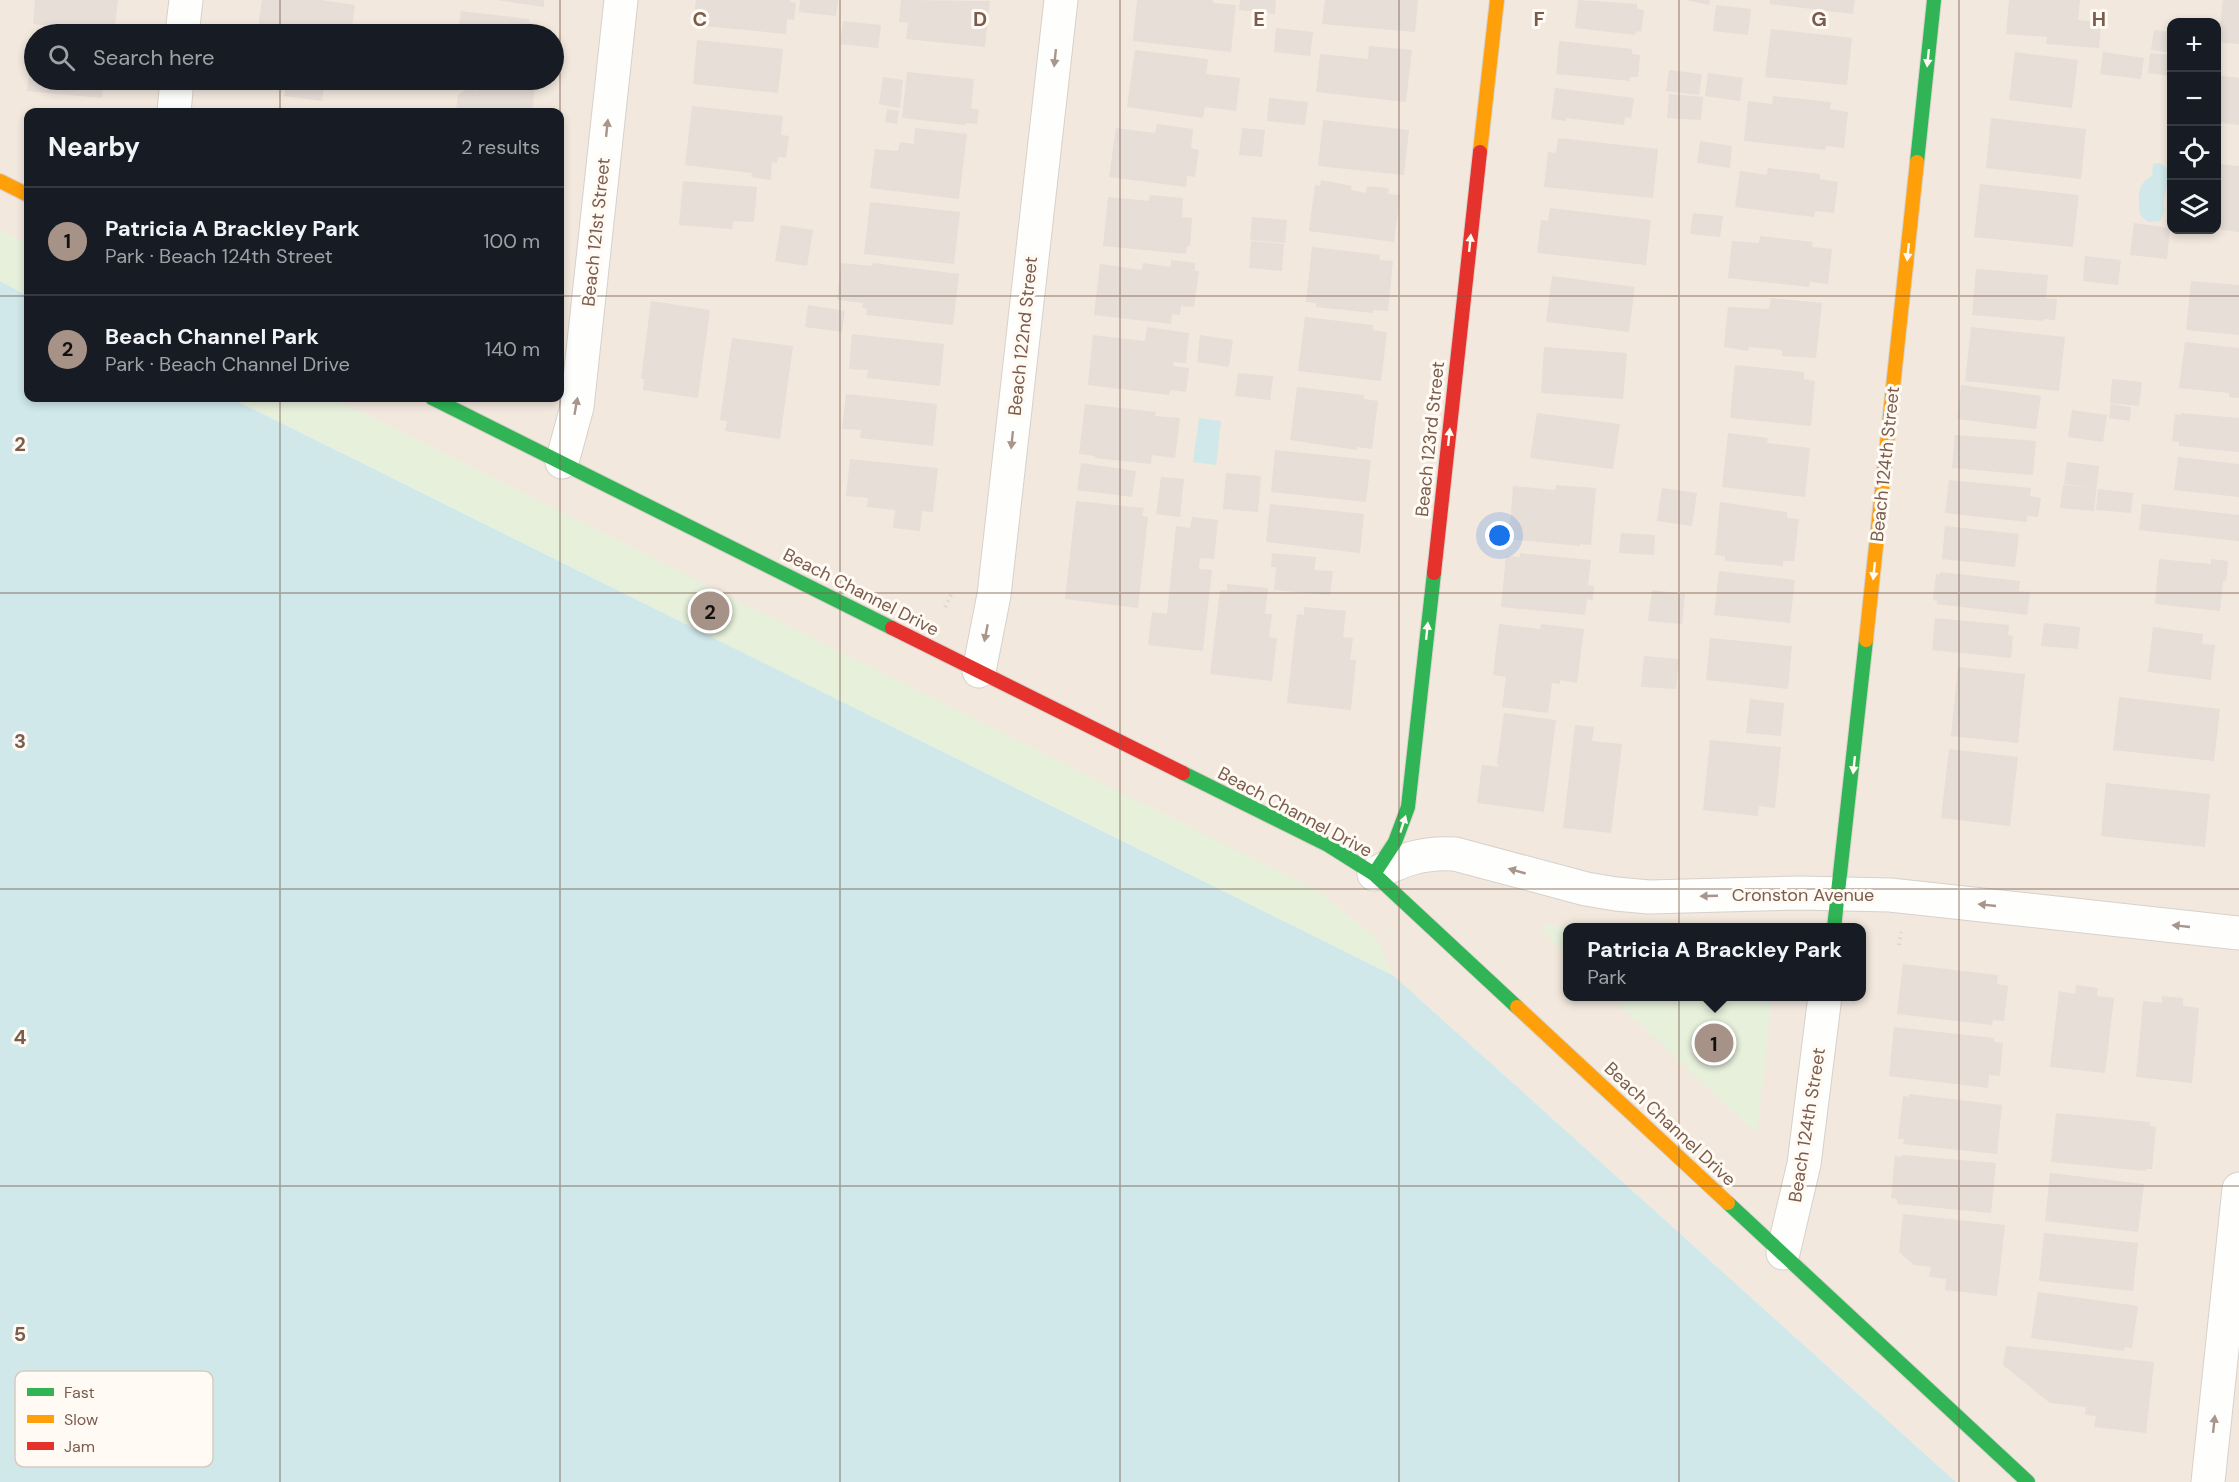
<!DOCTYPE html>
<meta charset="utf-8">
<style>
body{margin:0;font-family:"DM Sans",sans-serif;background:#20242c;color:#f1f3f6}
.controls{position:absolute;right:18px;top:18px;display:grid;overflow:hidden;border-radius:12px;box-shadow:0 3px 9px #0003}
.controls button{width:54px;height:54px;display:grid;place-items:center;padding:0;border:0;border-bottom:2px solid #363941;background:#171b24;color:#f1f3f6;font:30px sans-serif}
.you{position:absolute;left:1500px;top:536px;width:21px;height:21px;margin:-15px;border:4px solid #fff;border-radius:50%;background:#1a73e8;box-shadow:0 0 0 9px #1a73e833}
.badge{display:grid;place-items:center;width:39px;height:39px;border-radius:50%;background:#a69286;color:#111;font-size:20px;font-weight:700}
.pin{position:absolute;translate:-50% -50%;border:3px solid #fff;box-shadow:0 2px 6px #0006}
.popup{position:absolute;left:1563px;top:923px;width:303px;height:78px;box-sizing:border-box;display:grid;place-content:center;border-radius:12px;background:#171b24;filter:drop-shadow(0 2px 4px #0005);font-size:20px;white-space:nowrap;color:#9ea1a6}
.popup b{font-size:22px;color:#f1f3f6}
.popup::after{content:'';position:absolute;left:50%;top:100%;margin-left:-12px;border:12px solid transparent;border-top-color:#171b24}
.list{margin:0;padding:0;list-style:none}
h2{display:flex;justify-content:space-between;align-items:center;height:78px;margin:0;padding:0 24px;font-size:26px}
h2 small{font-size:20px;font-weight:400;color:#9ea1a6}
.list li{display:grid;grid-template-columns:39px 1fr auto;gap:18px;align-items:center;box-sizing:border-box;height:108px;padding:0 24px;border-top:2px solid #363941}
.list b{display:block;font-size:22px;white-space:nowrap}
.list p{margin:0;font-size:20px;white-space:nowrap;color:#9ea1a6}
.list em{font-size:20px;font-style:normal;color:#9ea1a6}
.icon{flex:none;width:33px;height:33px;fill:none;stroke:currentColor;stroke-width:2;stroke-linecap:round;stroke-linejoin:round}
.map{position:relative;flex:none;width:2239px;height:1482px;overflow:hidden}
.search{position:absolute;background:#171b24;box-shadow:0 3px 9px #0003;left:24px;top:24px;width:540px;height:66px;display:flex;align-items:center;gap:15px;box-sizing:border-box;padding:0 21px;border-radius:33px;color:#9ea1a6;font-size:22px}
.panel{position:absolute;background:#171b24;box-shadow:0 3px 9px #0003;left:24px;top:108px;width:540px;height:294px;border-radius:12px}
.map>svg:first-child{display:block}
</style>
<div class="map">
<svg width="2239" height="1482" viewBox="0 0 2239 1482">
<rect width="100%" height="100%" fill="#f9f5f0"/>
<!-- residential -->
<path fill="#f2e8de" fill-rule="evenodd" d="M0 0H2239V1482H1956L1394 976 255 398H560V112H28V282L0 268ZM2172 22H2216V230H2172ZM34 34H554V80H34ZM1567 928H1861V996H1567Z"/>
<!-- green -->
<g fill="#e7f0db">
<polygon points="0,230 28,245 28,296 0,281"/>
<polygon points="231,398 333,398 1320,892 1376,938 1394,976"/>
<polygon points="1544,924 1567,928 1567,955 1541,930"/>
<polygon points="1611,997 1772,997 1757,1134"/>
</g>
<!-- water -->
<g fill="#d0e8ea">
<path d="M2159 163C2181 172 2158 193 2165 210L2160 221 2148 222 2140 215C2139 198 2135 185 2152 176L2153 164Z"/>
<polygon points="0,281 28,296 28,398 231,398 1394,976 1956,1482 0,1482"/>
<polygon points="1199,418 1221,421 1216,465 1193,462"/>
</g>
<!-- building -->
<g fill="#e6ded7">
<polygon points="35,0 118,0 114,33 33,24"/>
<polygon points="262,0 320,0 355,5 351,34 332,32 331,34 257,34"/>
<polygon points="497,0 544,0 544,7"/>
<polygon points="696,0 790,0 790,2 796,3 794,20 787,19 786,34 693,25"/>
<polygon points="800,0 838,0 836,16 799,12"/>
<polygon points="901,0 990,1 985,47 906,39 908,23 899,22"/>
<polygon points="1137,0 1213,0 1213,3 1236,5 1231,52 1133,41"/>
<polygon points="1240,0 1276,0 1275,14 1239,10"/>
<polygon points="1325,0 1418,0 1415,32 1322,24"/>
<polygon points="1578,0 1637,4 1637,9 1644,10 1641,32 1636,31 1635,35 1575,28"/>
<polygon points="1686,0 1710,0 1709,5"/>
<polygon points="1770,0 1855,0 1853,14 1770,4"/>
<polygon points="2009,0 2080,0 2078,20 2101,22 2099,48 2046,44 2047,37 2006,34"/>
<polygon points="2223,0 2239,0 2239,44 2218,42"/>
<polygon points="1716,5 1751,9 1748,35 1713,31"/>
<polygon points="461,11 529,19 529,23 538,24 537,34 458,34"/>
<polygon points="843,21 881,25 878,48 840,44"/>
<polygon points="1276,28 1313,32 1310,56 1274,52"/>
<polygon points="1771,29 1852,38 1847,85 1765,77"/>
<polygon points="2154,30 2172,32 2172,53 2151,50"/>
<polygon points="697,40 783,49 778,93 693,84"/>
<polygon points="1559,41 1632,49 1632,54 1640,55 1638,77 1630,77 1630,81 1556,74"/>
<polygon points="1369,46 1412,50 1406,102 1316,92 1320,54 1368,59"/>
<polygon points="32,49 34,49 34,80 104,80 102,98 27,91"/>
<polygon points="1135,50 1208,59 1206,74 1240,78 1236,111 1205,107 1203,118 1127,107"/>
<polygon points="2015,52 2078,60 2072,108 2009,100"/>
<polygon points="2103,52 2144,58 2141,79 2100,74"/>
<polygon points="2150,53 2172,55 2172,76 2148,73"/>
<polygon points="1669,70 1702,74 1699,95 1666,91"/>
<polygon points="907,72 974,79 971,109 979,109 977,124 966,123 965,125 902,118"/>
<polygon points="1708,73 1743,78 1740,101 1705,96"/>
<polygon points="2216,75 2239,78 2239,125 2216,122"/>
<polygon points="883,77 903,80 900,108 879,104"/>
<polygon points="287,80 325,80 322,101 284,96"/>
<polygon points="479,82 535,88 532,112 442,112 443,108 456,110 458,95 466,89 477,91"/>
<polygon points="1555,88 1634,98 1631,118 1625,117 1624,125 1566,118 1566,121 1551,119"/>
<polygon points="1669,94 1703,97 1701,120 1667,118"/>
<polygon points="1773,96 1831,102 1830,109 1848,112 1844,148 1826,146 1825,150 1744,141 1748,101 1772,104"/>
<polygon points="1269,98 1308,102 1305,125 1267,121"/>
<polygon points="692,106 783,116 781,135 789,136 786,158 778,157 777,163 772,162 771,180 751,177 752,173 685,165"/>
<polygon points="260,108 286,111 286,112 259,112"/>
<polygon points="887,109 899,111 897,124 885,122"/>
<polygon points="1991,118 2086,129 2081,179 1986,168"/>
<polygon points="1323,120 1409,130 1404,175 1318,166"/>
<polygon points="1157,124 1193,129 1191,148 1199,150 1195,177 1187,176 1186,187 1109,177 1116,128 1155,133"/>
<polygon points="915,128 967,134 959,199 870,188 875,149 898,151 900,142 914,144"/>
<polygon points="1242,128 1265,130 1262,157 1239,155"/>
<polygon points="1558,138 1658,149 1653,198 1544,187 1548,152 1556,153"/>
<polygon points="1700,141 1732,146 1730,168 1697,163"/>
<polygon points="2216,164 2239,166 2239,232 2216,229"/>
<polygon points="1768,168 1820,174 1820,179 1838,182 1834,213 1815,211 1814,217 1735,207 1740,171 1767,175"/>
<polygon points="1321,180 1352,186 1351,190 1366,193 1367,186 1389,188 1388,194 1400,195 1394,242 1309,231 1315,185 1320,186"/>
<polygon points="683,181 757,187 754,222 733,221 732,229 679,225"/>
<polygon points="1980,184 2079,195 2073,247 1974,237"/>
<polygon points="1150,195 1183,198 1182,217 1192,218 1190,246 1187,246 1186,254 1103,246 1108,197 1149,201"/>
<polygon points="870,202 960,212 954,264 864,254"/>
<polygon points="1550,208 1651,220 1646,265 1537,253 1541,220 1548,221"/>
<polygon points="1693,213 1723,216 1720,237 1690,234"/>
<polygon points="1252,217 1287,220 1285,243 1250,240"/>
<polygon points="2134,223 2170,228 2167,259 2130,255"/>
<polygon points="781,225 813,230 807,266 775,261"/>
<polygon points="1760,236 1813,242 1812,247 1832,249 1828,284 1810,282 1809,287 1728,278 1732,241 1759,243"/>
<polygon points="1251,241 1284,244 1282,271 1249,268"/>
<polygon points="1312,247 1380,255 1379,260 1393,261 1388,311 1373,310 1373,313 1316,307 1316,303 1306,302"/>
<polygon points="2085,256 2121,260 2118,285 2083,281"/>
<polygon points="1171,260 1195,263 1195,271 1199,271 1194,307 1181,306 1180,315 1172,314 1171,324 1094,315 1100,264 1142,270 1143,263 1171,267"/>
<polygon points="841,263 872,266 873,263 959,274 953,325 866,315 867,309 862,308 863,303 837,300"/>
<polygon points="1976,269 2048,275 2046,298 2057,299 2055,320 2043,319 2043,321 1972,315"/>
<polygon points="1552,276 1635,287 1629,332 1546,322"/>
<polygon points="2191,281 2239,285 2239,335 2186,330"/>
<polygon points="1771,298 1822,303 1816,358 1782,356 1782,350 1749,347 1748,351 1724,347 1728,307 1769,309"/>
<polygon points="651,301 710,310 698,398 643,390 644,379 641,379"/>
<polygon points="808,305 845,311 842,332 805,327"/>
<polygon points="1305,317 1373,325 1373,330 1387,332 1381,381 1298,371"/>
<polygon points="1147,327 1189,333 1186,363 1173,362 1173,366 1189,368 1186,392 1170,390 1169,395 1088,385 1093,335 1145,341"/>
<polygon points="1971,327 2065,337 2059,391 1965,381"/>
<polygon points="852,334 944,344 940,386 867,378 868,370 849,369"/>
<polygon points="1200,335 1233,340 1229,367 1197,362"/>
<polygon points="732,338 793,346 780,439 725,431 727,421 720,420"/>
<polygon points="2185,342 2239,348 2239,398 2229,397 2229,393 2179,388"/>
<polygon points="1544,347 1627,353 1623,399 1541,393"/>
<polygon points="1735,365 1804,372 1804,379 1815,381 1811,426 1730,418"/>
<polygon points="1238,373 1273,376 1270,400 1235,396"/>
<polygon points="2112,379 2142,382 2139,406 2110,403"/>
<polygon points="1961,385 2041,396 2036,429 1957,419"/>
<polygon points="1297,387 1364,395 1364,399 1378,401 1372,449 1357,447 1357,450 1290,440"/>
<polygon points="846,394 937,404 933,446 860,438 861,430 842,429"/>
<polygon points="1085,404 1156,412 1155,416 1180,418 1175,458 1152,455 1151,464 1095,458 1095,456 1079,454"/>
<polygon points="2111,404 2131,407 2130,421 2109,418"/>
<polygon points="2072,410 2107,415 2103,442 2068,437"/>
<polygon points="1537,413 1620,424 1613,469 1530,458"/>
<polygon points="2181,413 2239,418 2239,452 2179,446 2179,442 2172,441 2175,414 2181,415"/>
<polygon points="1728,433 1768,438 1767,443 1810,448 1805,497 1722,487"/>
<polygon points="1955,435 2036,441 2033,475 1952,468"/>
<polygon points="1275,450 1371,460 1366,502 1271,492"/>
<polygon points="2178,457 2239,464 2239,497 2174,490"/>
<polygon points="850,459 938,468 933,512 922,511 920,531 893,528 895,510 867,507 868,498 846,496"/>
<polygon points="2067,462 2099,466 2094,511 2060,508 2063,485 2092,487 2064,484"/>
<polygon points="1081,463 1136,471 1132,497 1077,490"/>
<polygon points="1226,473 1261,476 1258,512 1223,509"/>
<polygon points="1161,477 1184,479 1180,517 1156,514"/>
<polygon points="1949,480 2031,488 2030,496 2041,498 2038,517 2027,516 2027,522 1945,513"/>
<polygon points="1556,485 1596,488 1591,545 1580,544 1580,546 1509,539 1513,486 1555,490"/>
<polygon points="1662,488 1697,493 1692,526 1657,521"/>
<polygon points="2098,489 2133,493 2131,513 2096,510"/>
<polygon points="1076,501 1144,508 1142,516 1148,517 1138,608 1065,599"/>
<polygon points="1720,502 1787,512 1787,518 1799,519 1794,561 1783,561 1783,566 1725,561 1725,556 1715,555"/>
<polygon points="1270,504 1364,514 1360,553 1266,542"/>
<polygon points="2142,504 2239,515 2239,541 2139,530"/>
<polygon points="1192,517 1218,520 1214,559 1200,558 1199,569 1212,570 1203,651 1148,645 1152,612 1167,614 1176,526 1190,528"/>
<polygon points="1945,526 2019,534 2015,567 1942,559"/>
<polygon points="1621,533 1655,535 1654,555 1619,553"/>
<polygon points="1272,553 1316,557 1314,570 1333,571 1330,595 1274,590 1276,567 1271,567"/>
<polygon points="1520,553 1591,560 1588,585 1594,586 1593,600 1587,599 1585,615 1501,607 1506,556 1520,557"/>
<polygon points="2159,559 2211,564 2211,559 2228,561 2226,581 2223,581 2220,611 2155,604"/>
<polygon points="1719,571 1795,580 1790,623 1714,615"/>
<polygon points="1940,572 2020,581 2019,591 2030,592 2027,615 1937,604 1937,601 1933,600 1936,574 1940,575"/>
<polygon points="1227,584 1268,588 1265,614 1272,614 1269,637 1277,638 1272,681 1210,674 1220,590 1227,591"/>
<polygon points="1652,590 1685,594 1682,624 1648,621"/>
<polygon points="1304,607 1346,611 1343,637 1353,638 1350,660 1356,660 1351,710 1287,703 1297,614 1304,615"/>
<polygon points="1935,618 2009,625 2008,635 2013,636 2011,658 1932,650"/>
<polygon points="2044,623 2080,627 2078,649 2041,646"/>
<polygon points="1499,624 1540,629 1541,624 1584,629 1577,683 1560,680 1560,684 1552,683 1548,713 1502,707 1506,677 1493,675"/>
<polygon points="2153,627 2203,634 2202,644 2215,645 2211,680 2148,672"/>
<polygon points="1710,638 1792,646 1788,689 1706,680"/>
<polygon points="1644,656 1679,659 1676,689 1641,687"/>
<polygon points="1958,667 2025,674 2018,743 1951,736"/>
<polygon points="2119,697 2220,709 2214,761 2113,750"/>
<polygon points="1750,699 1784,703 1781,736 1746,733"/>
<polygon points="1504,713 1556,720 1544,812 1477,803 1482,765 1499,767 1497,763"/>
<polygon points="1575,725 1594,727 1592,741 1622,744 1611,833 1563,828"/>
<polygon points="1710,740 1781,747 1775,808 1759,806 1758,816 1703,810"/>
<polygon points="1949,749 2018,757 2010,826 1941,818"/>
<polygon points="2106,783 2210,794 2205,847 2101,836"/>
<polygon points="1903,964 1998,975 1997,984 2008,986 2004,1021 1993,1020 1992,1025 1897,1014"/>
<polygon points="2076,985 2098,988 2097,996 2114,998 2105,1073 2050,1067 2059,991 2075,994"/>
<polygon points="2162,996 2183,998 2183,1006 2199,1008 2192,1083 2136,1077 2143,1001 2162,1003"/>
<polygon points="1894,1027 1994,1038 1994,1042 2003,1043 2000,1076 1989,1075 1988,1088 1889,1076"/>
<polygon points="1909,1094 2002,1105 1997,1154 1903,1144 1904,1139 1898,1139 1903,1096 1909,1097"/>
<polygon points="2056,1113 2150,1122 2150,1126 2156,1127 2152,1169 2146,1169 2145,1171 2051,1162"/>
<polygon points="1902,1155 1996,1163 1991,1213 1897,1204 1897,1199 1891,1198 1895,1156 1902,1157"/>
<polygon points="2050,1173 2144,1184 2138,1232 2045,1221"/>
<polygon points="1903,1214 2005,1225 1997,1296 1945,1290 1946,1279 1929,1277 1931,1267 1914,1265 1899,1252"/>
<polygon points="2044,1233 2138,1243 2133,1291 2039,1281"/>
<polygon points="2038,1292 2138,1306 2132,1348 2125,1347 2124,1351 2031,1338"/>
<polygon points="2006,1346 2154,1362 2146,1433 2094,1427 2096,1416 2085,1415 2086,1407 2050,1403 2003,1365"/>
</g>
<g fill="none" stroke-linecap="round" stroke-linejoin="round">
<defs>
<g id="street">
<polyline points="182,34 186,0"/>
<polyline points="174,112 177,80"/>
<polyline points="562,462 577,407 621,0"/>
<polyline points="979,671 994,595 1061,0"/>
<path d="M1374 874C1402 860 1422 852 1455 854L1586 889 1616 894 1649 897 1800 893 1890 895 2239 933"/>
<polyline points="1783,1253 1804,1164 1825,996"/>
<polyline points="2208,1482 2239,1189"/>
</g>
<g id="fast">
<polyline points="1917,162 1934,0"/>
<polyline points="432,398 892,628"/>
<polyline points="1183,773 1328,845 1374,874 1517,1007"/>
<polyline points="1374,874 1395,842 1408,807 1434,573"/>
<polyline points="1834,928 1866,640"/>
<polyline points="1728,1203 2028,1482"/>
</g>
<g id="slow">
<polyline points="1480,152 1497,0"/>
<polyline points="0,181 28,195"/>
<polyline points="1866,640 1917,162"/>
<polyline points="1517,1007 1728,1203"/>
</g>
<g id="jam">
<polyline points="1434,573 1480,152"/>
<polyline points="892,628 1183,773"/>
</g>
</defs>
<!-- street casing -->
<use href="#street" stroke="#d7d1cb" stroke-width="35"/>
<!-- fast casing -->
<use href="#fast" stroke="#d9d2cb" stroke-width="16"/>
<!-- slow casing -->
<use href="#slow" stroke="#d9d2cb" stroke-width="16"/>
<!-- jam casing -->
<use href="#jam" stroke="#d9d2cb" stroke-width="16"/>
<!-- path -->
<g stroke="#dcd5d0" stroke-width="4" stroke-dasharray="1.5 4.5" stroke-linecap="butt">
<polyline points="945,607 951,595"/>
<polyline points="1899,945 1901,932"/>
</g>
<!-- street -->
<use href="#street" stroke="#fefefd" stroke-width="33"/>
<!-- fast -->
<use href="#fast" stroke="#30b455" stroke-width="14"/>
<!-- slow -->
<use href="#slow" stroke="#ff9f0a" stroke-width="14"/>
<!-- jam -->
<use href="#jam" stroke="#e5322d" stroke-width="14"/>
</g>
<!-- one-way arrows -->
<defs><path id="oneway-solid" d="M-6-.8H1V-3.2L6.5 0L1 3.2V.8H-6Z" transform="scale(1.5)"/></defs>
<g fill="#a8958b">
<use href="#oneway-solid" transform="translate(1055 58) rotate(96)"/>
<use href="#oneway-solid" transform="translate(607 128) rotate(-84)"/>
<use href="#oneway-solid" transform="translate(576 406) rotate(-80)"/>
<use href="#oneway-solid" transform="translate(1012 440) rotate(96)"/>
<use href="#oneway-solid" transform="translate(986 633) rotate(101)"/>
<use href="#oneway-solid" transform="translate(1517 871) rotate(-164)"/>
<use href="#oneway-solid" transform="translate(1709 896) rotate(178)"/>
<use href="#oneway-solid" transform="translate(1987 905) rotate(-174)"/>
<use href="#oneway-solid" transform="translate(2181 926) rotate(-174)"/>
<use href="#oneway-solid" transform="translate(2214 1424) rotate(-84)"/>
</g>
<g fill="#fffaf3">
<use href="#oneway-solid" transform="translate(1928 58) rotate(96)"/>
<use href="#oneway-solid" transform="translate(1470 243) rotate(-84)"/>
<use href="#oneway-solid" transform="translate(1908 252) rotate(96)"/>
<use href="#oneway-solid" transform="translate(1449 437) rotate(-84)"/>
<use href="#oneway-solid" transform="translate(1874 571) rotate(96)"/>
<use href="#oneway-solid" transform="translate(1427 631) rotate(-84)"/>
<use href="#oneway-solid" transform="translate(1854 765) rotate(96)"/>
<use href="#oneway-solid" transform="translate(1403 824) rotate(-72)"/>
</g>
<!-- grid -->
<path fill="none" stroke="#7a5c4d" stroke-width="1.5" stroke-opacity="0.55" d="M280 0V34M560 0V1482M840 0V1482M1120 0V1482M1399 0V1482M1679 0V1482M1959 0V1482M280 80V112M0 296H28M560 296H2239M280 398V1482M0 593H2239M0 889H2239M0 1186H2239"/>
<g text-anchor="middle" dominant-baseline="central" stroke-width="6" stroke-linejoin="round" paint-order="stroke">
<!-- street labels -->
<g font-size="18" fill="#7a5c4d" stroke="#fffaf3">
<text transform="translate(596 232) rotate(-84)">Beach 121st Street</text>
<text transform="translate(1023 336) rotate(-84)">Beach 122nd Street</text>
<text transform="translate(1430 439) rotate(-84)">Beach 123rd Street</text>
<text transform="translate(1885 464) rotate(-84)">Beach 124th Street</text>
<text transform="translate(861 592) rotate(27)">Beach Channel Drive</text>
<text transform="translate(1295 812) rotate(28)">Beach Channel Drive</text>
<text x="1803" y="895">Cronston Avenue</text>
<text transform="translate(1670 1124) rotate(43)">Beach Channel Drive</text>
<text transform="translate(1807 1125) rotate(-81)">Beach 124th Street</text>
</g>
</g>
<!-- legend -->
<rect x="15" y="1371" width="198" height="96" rx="9" fill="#fffaf3" stroke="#d7cbc1" stroke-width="1.5"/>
<rect x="27" y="1388" width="27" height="8" fill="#30b455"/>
<rect x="27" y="1415" width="27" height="8" fill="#ff9f0a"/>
<rect x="27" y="1442" width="27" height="8" fill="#e5322d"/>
<g font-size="16" fill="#7a5c4d">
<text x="64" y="1398">Fast</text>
<text x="64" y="1425">Slow</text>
<text x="64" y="1452">Jam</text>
</g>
<g font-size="20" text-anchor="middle" font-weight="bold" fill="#7a5c4d" stroke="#fffaf3" stroke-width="6" stroke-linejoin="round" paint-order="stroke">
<text x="700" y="26">C</text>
<text x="980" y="26">D</text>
<text x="1259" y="26">E</text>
<text x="1539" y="26">F</text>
<text x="1819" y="26">G</text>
<text x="2099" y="26">H</text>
<text x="20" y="451">2</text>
<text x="20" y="748">3</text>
<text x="20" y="1044">4</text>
<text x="20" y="1341">5</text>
</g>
</svg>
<div class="controls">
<button>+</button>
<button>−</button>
<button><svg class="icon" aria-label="locate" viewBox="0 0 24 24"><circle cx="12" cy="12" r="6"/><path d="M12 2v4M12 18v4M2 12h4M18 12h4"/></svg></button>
<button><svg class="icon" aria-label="layers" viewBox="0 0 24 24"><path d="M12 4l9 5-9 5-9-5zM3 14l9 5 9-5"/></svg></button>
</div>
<div class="you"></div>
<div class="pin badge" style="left:1714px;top:1043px">1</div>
<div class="popup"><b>Patricia A Brackley Park</b>Park</div>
<div class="pin badge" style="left:710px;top:611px">2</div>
<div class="search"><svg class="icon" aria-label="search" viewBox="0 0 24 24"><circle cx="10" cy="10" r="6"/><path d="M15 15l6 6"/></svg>Search here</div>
<section class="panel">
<h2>Nearby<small>2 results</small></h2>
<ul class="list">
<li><span class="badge">1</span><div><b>Patricia A Brackley Park</b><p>Park · Beach 124th Street</p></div><em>100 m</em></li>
<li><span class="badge">2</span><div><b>Beach Channel Park</b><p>Park · Beach Channel Drive</p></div><em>140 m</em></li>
</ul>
</section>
</div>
